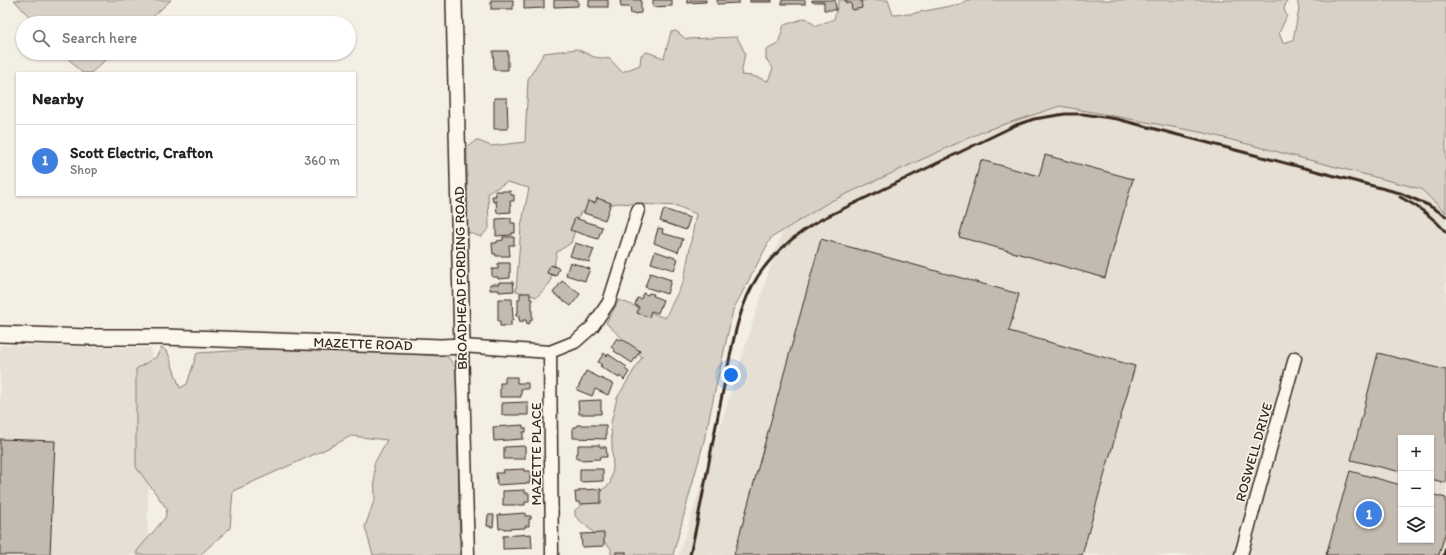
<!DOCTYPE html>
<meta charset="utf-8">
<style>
body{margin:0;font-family:Itim,sans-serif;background:#f6f6f6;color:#222}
.controls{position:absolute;right:12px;bottom:12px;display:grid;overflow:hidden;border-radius:0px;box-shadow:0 1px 3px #0004}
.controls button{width:36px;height:36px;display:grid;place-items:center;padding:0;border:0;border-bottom:1px solid #e0e0e0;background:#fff;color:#222;font:20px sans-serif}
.you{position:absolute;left:731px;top:375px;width:14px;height:14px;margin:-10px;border:3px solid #fff;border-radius:50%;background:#1a73e8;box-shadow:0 0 0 6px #1a73e833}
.badge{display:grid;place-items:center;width:26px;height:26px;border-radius:50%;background:#db2777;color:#fff;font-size:13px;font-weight:700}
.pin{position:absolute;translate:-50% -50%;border:2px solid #fff;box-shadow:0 1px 4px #0006}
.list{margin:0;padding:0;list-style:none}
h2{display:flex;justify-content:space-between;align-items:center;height:52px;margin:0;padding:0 16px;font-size:17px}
h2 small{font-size:13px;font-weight:400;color:#767676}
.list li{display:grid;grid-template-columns:26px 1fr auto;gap:12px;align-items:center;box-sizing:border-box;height:72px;padding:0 16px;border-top:1px solid #e0e0e0}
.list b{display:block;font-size:15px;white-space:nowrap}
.list p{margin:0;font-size:13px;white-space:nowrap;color:#767676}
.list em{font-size:13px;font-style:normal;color:#767676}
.icon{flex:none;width:22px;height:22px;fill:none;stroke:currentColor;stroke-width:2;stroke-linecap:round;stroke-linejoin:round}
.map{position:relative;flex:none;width:1446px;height:555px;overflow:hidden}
.search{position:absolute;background:#fff;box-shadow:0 1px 3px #0004;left:16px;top:16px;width:340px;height:44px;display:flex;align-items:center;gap:10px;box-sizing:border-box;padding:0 14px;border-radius:22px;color:#767676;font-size:15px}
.panel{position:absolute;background:#fff;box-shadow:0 1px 3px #0004;left:16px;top:72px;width:340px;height:124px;border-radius:0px}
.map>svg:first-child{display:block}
</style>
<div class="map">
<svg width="1446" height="555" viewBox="0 0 1446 555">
<rect width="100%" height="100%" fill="#f3efe4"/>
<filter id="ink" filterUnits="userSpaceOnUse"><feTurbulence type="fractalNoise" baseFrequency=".025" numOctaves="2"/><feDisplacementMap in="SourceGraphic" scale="8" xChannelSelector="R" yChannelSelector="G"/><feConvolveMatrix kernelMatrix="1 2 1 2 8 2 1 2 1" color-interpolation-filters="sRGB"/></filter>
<g filter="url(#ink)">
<!-- built -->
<g fill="#e5dfd4" fill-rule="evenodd">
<path d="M1037 83 1446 193V555H679L785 221ZM1401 438H1431V540H1401Z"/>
<polygon points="0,345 151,348 147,555 0,555"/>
</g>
<!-- green -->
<g fill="#d8d1c6" stroke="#8a7e72">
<polygon points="14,0 171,0 146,23 35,23"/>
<polygon points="839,0 888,0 893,15 910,14 960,4 967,0 1287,0 1284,9 1287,16 1279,33 1283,43 1293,40 1299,9 1297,0 1446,0 1446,213 1421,189 1205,133 1060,106 984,131 829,202 771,238 733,310 704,441 673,555 611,555 611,548 575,516 575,510 610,484 613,468 611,423 617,398 642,357 606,323 619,300 665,318 684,280 696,214 677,206 617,203 580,213 571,243 557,252 550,283 537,297 516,291 521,227 529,188 507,182 488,193 489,228 481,237 467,232 467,148 476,140 491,146 525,142 528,79 544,53 577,49 594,57 610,59 622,72 640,65 641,55 647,52 664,58 671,32 676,31 686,39 737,37 745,53 741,75 753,76 768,81 773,68 766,59 766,50 778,44 784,25 806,18 816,26 834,19"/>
<polygon points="63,53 113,53 91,73 82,73"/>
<polygon points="162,347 168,353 180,388 187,384 197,353 264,349 408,353 448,357 456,368 460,555 373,555 365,527 375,498 374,464 387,440 351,436 324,450 233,491 230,528 200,555 137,555 137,551 165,518 167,509 136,467 136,369 156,357"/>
</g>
<!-- building -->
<g fill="#c3bbb0" stroke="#3b2a1e">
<rect x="491" y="0" width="22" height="9"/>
<polygon points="524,0 544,0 544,8 524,9"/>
<polygon points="554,0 578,0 578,6 554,7"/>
<rect x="589" y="0" width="19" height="7"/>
<polygon points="620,0 641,0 641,13 631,14 630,7 621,7"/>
<polygon points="653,0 672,0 672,6 653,7"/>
<polygon points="687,0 706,0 706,2 687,3"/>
<polygon points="717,0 739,0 739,3 717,4"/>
<rect x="750" y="0" width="22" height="2"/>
<rect x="782" y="0" width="23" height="4"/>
<polygon points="812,0 835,0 836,10 824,10 824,2 812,2"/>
<polygon points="845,0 865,0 861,1 862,8 852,10 851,3 846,3"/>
<polygon points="493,51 508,51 508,70 494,70"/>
<polygon points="494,98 507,98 508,129 494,129"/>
<polygon points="1045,155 1133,179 1105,278 959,237 981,160 1039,176"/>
<polygon points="495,191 510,191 511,195 514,195 514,201 510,201 511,212 497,213 496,201 493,202 492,196 496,196"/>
<polygon points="597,198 611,203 605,220 584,213 588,201 595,203"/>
<polygon points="664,209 690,218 686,230 660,221"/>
<polygon points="511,218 511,223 515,223 515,233 512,233 512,235 496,236 496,219"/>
<polygon points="575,218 602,227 598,239 570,230"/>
<polygon points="658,228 663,229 662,233 683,239 678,252 654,243"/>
<polygon points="503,237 514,237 514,245 509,245 510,256 496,256 496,254 493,254 492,243 497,243 497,241 503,240"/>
<polygon points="821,239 1019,294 1009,331 1135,366 1082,555 734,555"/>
<polygon points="575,243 594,249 589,262 570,256"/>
<polygon points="655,251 678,259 674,270 651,263"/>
<polygon points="570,262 590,269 585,281 566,275"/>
<polygon points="498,263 510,263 510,278 498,279 498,277 492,277 492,269 498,269"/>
<polygon points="550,265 559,268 556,276 547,273"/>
<polygon points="650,273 671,280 667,294 645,287"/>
<polygon points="562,281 580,294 571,306 553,293"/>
<polygon points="499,282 513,282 514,291 499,292 499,290 490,290 490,284 499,284"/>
<polygon points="520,293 530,293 530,299 532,299 532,320 530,320 530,323 527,324 526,320 523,320 523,322 520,322 520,320 519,320 519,316 516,316 516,313 518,313 518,299 520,299"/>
<polygon points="643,293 648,295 649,293 654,294 653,296 663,300 658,313 651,311 649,317 637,313 639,307 635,305 637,298 641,299"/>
<polygon points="498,299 512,299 513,320 511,320 511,326 500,326 500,321 498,321"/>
<polygon points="617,338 621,340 622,339 640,351 632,363 614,351 615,350 611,347"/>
<polygon points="604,353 607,356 608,354 627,367 625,369 629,372 624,380 620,376 619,378 600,366 602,365 598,362"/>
<polygon points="1378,353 1446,370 1446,483 1431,479 1431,438 1401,438 1401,472 1351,460"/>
<polygon points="586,371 613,384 608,395 595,389 592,396 577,390"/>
<polygon points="505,377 517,377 517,383 528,383 528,389 521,389 521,397 500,397 500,383 505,383"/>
<polygon points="601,400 601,414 579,414 578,401"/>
<polygon points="528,402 528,415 502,415 502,403"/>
<polygon points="523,425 523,428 526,428 526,432 523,432 523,439 494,441 493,427"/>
<polygon points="577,425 606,425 606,439 573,438 573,427 577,427"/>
<polygon points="0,439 55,441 50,555 0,555"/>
<polygon points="578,445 600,445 600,447 606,447 607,457 600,457 600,459 579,460 579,458 576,458 576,454 578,453"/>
<polygon points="525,446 525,459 504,459 504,447"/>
<polygon points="524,469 524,471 530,471 530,483 497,485 496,473 503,473 502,470"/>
<polygon points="580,469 603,469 603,481 580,482"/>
<polygon points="1350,471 1401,485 1401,540 1431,540 1431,494 1446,498 1446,530 1439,555 1326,555"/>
<polygon points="601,489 601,503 579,504 579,502 576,502 575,492 579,492 579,490"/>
<polygon points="525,490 525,493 529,493 529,502 525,502 525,505 503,505 503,491"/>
<polygon points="525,513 525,516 531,516 531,519 529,519 529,526 525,526 525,528 504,529 504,528 499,529 498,515"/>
<polygon points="488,515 494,515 493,527 487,526"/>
<polygon points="604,533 604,546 582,547 581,534"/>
<polygon points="531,534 532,548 503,549 503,536"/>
<rect x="616" y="552" width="10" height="3"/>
</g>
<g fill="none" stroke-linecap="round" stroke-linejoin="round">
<defs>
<g id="minor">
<polyline points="550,352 552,555"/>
<polyline points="468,555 462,346 550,352 575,342 592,327 609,302 638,210"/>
<polyline points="1241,555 1295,358"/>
</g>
<polyline id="tertiary" points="0,334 88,337 165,337 441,347 462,346 454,0"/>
</defs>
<!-- minor casing -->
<use href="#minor" stroke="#3b2a1e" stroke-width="15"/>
<!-- tertiary casing -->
<use href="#tertiary" stroke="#3b2a1e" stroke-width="18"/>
<!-- minor -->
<use href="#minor" stroke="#fbf7ec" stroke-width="12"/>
<!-- tertiary -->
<use href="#tertiary" stroke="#fbf7ec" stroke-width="15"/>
<!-- rail -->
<g stroke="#3b2a1e" stroke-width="3">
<path d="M1400 197C1418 206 1433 217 1446 232"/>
<path d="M690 555C703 499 712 442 724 386 732 348 737 309 758 276 774 252 796 234 820 220L1016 125 1034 119 1065 114H1083L1117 119 1400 193 1428 205 1446 216"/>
<polyline points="1444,555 1446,548"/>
</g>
</g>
</g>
<g text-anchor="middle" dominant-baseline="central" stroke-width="3" stroke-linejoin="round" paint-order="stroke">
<!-- street labels -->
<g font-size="14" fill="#3b2a1e" stroke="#fbf7ec">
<text transform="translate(461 278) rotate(-91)">BROADHEAD FORDING ROAD</text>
<text transform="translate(363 344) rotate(2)">MAZETTE ROAD</text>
<text transform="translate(1254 452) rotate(-74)">ROSWELL DRIVE</text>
<text transform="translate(536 454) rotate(-90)">MAZETTE PLACE</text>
</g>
</g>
</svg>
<div class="controls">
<button>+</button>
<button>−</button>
<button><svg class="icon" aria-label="layers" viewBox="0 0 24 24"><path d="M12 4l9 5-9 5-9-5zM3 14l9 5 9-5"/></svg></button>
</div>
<div class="you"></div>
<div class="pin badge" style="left:1369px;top:514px;background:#3f7fe0">1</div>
<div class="search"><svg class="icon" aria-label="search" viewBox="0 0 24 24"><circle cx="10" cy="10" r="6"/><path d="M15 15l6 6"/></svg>Search here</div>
<section class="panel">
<h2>Nearby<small></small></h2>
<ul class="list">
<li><span class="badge" style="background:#3f7fe0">1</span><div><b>Scott Electric, Crafton</b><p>Shop</p></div><em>360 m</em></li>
</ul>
</section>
</div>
